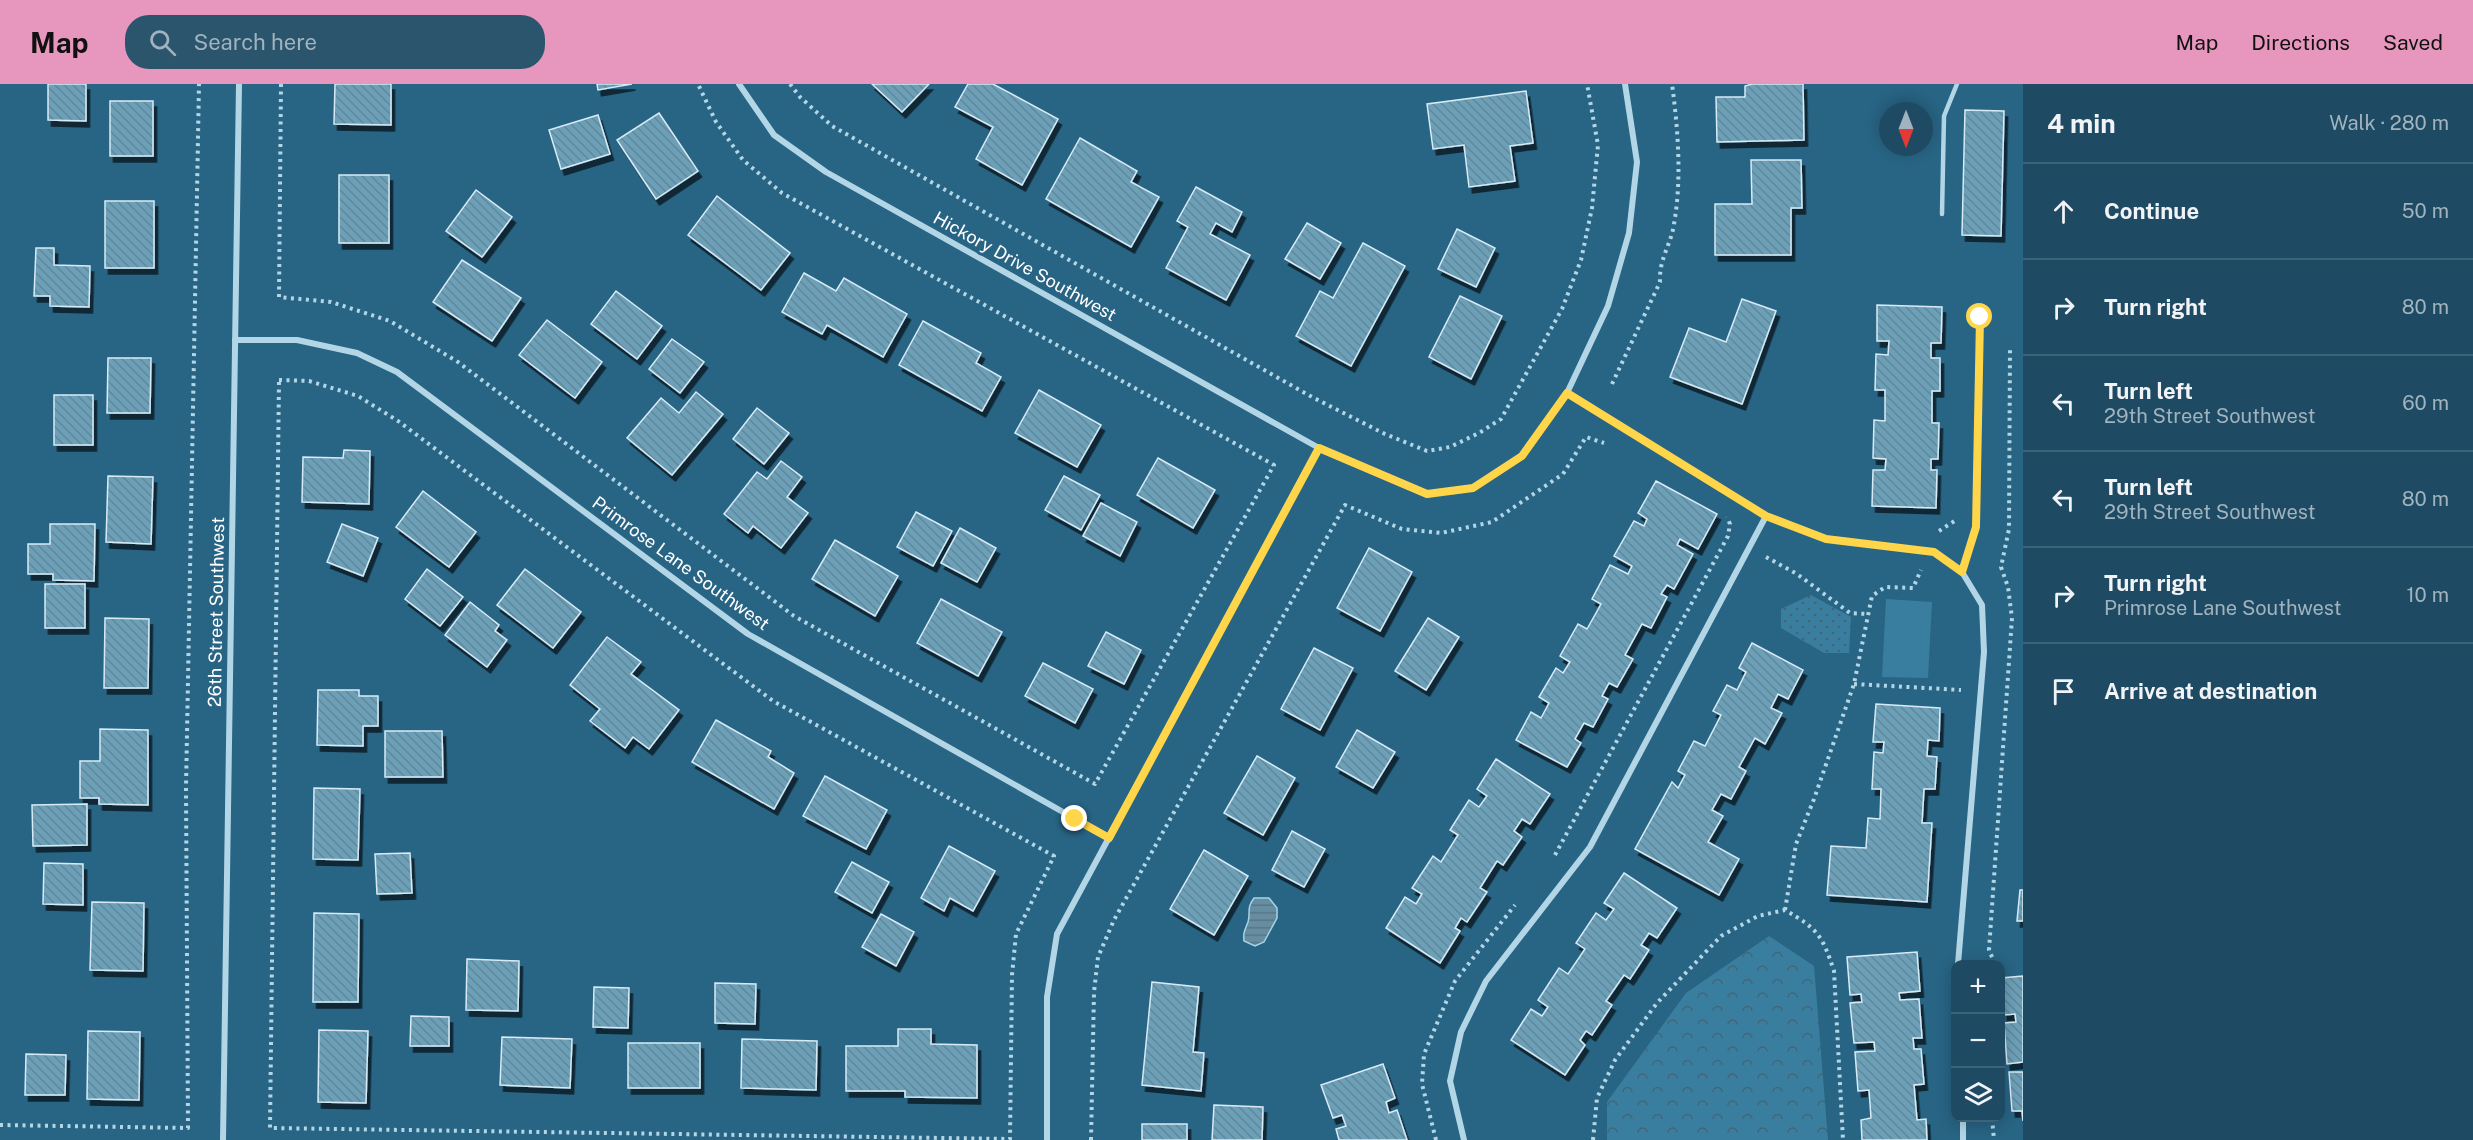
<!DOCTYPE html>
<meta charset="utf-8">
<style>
body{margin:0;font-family:"Public Sans",sans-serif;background:#2b556c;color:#f1f3f6}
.controls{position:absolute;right:18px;bottom:18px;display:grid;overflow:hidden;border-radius:12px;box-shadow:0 3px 15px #0003}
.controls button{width:54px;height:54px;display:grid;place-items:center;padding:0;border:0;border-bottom:2px solid #3c6378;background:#1e4b63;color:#f1f3f6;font:30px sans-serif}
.compass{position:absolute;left:1879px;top:18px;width:54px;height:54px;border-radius:50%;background:#1e4b63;box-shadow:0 3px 15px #0003;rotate:180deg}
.stop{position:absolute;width:18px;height:18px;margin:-14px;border:4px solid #ffd54a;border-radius:50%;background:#fff}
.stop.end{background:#ffd54a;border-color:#fff;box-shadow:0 2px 6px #0008}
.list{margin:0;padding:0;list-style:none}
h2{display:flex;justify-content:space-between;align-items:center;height:78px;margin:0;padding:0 24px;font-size:26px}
h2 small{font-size:20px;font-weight:400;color:#a1b3be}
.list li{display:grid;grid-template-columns:39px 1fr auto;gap:18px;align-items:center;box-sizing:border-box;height:96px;padding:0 24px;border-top:2px solid #3c6378}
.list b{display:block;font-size:22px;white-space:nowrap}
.list p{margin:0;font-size:20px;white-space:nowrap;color:#a1b3be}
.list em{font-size:20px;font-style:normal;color:#a1b3be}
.icon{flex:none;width:33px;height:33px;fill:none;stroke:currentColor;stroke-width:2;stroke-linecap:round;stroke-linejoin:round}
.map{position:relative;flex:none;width:2023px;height:1056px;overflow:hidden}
header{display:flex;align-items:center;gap:36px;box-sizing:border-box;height:84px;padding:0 30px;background:#e797bd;color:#111}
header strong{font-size:28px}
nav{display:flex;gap:33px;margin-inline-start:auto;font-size:21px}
.search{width:420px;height:54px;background:#2b556c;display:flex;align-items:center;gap:15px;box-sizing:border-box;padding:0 21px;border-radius:24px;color:#a1b3be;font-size:22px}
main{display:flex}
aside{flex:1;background:#1e4b63}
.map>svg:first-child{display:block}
</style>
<header>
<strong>Map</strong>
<div class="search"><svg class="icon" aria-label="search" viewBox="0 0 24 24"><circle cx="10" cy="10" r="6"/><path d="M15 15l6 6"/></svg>Search here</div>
<nav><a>Map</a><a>Directions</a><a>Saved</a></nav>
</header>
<main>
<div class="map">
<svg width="2023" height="1056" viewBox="0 0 2023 1056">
<defs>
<pattern id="forest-crowns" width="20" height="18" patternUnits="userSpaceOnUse" patternTransform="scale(1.5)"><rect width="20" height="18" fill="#3a7e9f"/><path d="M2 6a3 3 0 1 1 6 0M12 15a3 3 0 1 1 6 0" fill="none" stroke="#436576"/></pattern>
<pattern id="park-dots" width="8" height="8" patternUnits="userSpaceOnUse" patternTransform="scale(1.5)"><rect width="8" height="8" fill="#3a7e9f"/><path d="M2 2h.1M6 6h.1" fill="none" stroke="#436576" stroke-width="1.8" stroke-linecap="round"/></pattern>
<pattern id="water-rules" width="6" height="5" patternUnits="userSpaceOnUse" patternTransform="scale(1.5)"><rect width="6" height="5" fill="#668ea3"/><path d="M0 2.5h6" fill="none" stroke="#5c7480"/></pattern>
<pattern id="building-back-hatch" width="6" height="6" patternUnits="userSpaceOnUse" patternTransform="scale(1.5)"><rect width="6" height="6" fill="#6ca0b9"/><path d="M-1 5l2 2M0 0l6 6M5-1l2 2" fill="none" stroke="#628798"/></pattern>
<filter id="shadow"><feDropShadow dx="3.5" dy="6" stdDeviation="0" flood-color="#0009"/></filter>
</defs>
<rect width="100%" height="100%" fill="#286484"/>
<!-- forest -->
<polygon fill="url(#forest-crowns)" points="1769,852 1814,882 1828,1056 1607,1056 1607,1018 1686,909"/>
<!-- park -->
<polygon fill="url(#park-dots)" points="1811,511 1851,533 1849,569 1824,569 1781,544 1781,525"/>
<!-- pitch -->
<polygon fill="#3a7e9f" points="1886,515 1932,518 1928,594 1882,593"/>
<!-- water -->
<path fill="url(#water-rules)" stroke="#a7d3e7" stroke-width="1.5" d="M1254 814H1269L1277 824V834L1264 858 1255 862 1244 857C1243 848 1245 846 1248 838 1251 827 1246 825 1254 814Z"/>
<!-- building -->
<g fill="url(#building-back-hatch)" stroke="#d6ebf6" stroke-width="1.5" filter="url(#shadow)">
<polygon points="48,0 86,0 86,37 48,36"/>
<polygon points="335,0 391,0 391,41 334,40"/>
<polygon points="597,0 632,0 598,6"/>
<polygon points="872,0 929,0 902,28"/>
<polygon points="968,0 993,0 1058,35 1022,101 976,75 993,43 955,23"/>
<polygon points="1752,0 1803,0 1804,56 1717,58 1716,13 1745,13 1745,2"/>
<polygon points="1526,7 1533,59 1510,62 1515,97 1469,103 1464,61 1433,65 1427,20"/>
<rect x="110" y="17" width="43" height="55"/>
<polygon points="1965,26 2004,27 2001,152 1962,151"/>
<polygon points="659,29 698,87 656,115 617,56"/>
<polygon points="598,31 610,70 561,85 549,46"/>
<polygon points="1080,54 1137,87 1131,98 1159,113 1131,163 1046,115"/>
<polygon points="1751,76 1801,76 1802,124 1791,124 1791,171 1715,171 1715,120 1752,120"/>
<rect x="339" y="91" width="50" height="68"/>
<polygon points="1196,103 1242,128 1232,148 1216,139 1210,150 1250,171 1226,216 1166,184 1188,143 1177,137"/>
<polygon points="476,106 512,133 482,173 446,147"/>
<polygon points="717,112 790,169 761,206 688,151"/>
<rect x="105" y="117" width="49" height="67"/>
<polygon points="1307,139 1341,159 1320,195 1285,175"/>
<polygon points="1457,145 1495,164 1476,203 1438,185"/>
<polygon points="1363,159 1405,182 1351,282 1296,252 1320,207 1333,214"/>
<polygon points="36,164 54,164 54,181 90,182 89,223 50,222 50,212 34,212"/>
<polygon points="462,176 521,214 492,257 433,218"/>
<polygon points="804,189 836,207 844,194 907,230 883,273 827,241 822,250 782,228"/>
<polygon points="616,207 662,242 637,275 591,240"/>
<polygon points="1460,212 1502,232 1471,295 1429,273"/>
<polygon points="1742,215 1776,227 1742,320 1670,293 1689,244 1726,258"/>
<polygon points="1877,221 1942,223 1941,259 1931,259 1931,274 1940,274 1940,307 1932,307 1932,339 1939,339 1938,375 1931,375 1931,386 1937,386 1936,424 1872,422 1873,386 1885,386 1886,375 1873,374 1874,336 1885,337 1885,306 1875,306 1876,270 1888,271 1889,257 1877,257"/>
<polygon points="547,236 602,278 575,314 519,271"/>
<polygon points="923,237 981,269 976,279 1001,293 982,327 899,281"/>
<polygon points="672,255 704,278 680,309 649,285"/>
<polygon points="108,274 151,274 150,329 107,329"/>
<polygon points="1039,306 1101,341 1077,383 1015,349"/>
<polygon points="696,308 723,330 672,391 627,354 661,314 679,329"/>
<rect x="54" y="311" width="39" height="50"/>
<polygon points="757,324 789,349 764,380 733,355"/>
<polygon points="344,366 370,367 369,420 302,418 303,373 343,374"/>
<polygon points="1158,374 1215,406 1193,444 1137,411"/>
<polygon points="781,377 802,393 787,413 808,429 781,464 753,442 748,449 724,430 757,388 767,395"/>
<polygon points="108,392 153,393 151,460 106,458"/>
<polygon points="1064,392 1100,411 1081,446 1045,426"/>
<polygon points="1656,397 1717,430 1698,465 1680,455 1677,461 1693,470 1674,505 1667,501 1661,510 1667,513 1651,544 1642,540 1625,571 1633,575 1617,603 1609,599 1602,612 1608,615 1593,643 1584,639 1575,655 1581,659 1567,683 1516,656 1531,628 1541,634 1549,619 1539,613 1556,584 1563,589 1570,578 1560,572 1578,540 1587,545 1601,520 1592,515 1610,481 1628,490 1632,482 1614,472 1634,437 1644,442 1647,435 1638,429"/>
<polygon points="423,407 476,448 449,483 396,443"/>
<polygon points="1101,419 1137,438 1120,472 1083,452"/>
<polygon points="916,428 952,447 933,482 897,463"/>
<polygon points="50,440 95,440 94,497 53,496 53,490 28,490 28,460 50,460"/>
<polygon points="342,440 378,454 363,492 327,478"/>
<polygon points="960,444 996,464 977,498 941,479"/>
<polygon points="835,456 898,492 875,532 812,495"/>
<polygon points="1369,464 1412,488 1380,547 1337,524"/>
<polygon points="427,485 463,513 440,542 405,515"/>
<polygon points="525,485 581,528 553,564 497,521"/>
<rect x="45" y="500" width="40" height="44"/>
<polygon points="941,515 1002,548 978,592 917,559"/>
<polygon points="470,518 499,541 495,547 507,556 487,583 445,551"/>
<polygon points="105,534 149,535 148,604 104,604"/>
<polygon points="1428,534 1459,553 1426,606 1395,587"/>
<polygon points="1106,548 1141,566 1124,600 1088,582"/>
<polygon points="607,553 641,578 631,590 679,626 649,665 633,653 625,664 590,637 600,625 570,601"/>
<polygon points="1752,559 1803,586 1788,615 1778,610 1771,624 1782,629 1765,660 1755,654 1739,683 1746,687 1731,715 1721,710 1712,726 1723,732 1708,758 1739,775 1719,811 1635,765 1672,698 1678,704 1685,691 1678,687 1694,657 1705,662 1721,631 1713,627 1727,601 1737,606 1746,588 1739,584"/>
<polygon points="1314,564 1353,584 1320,646 1281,625"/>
<polygon points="1043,579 1093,605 1075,639 1025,612"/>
<polygon points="318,606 359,606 359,612 378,612 378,642 363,642 363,662 317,661"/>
<polygon points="1876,620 1940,624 1939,657 1928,656 1927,672 1937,673 1935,705 1924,705 1922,739 1932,739 1927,818 1827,811 1831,762 1866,764 1868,734 1880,735 1881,705 1872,705 1874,668 1883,669 1884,658 1873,658"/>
<polygon points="716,636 771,667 768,673 794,689 774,725 692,678"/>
<polygon points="100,645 148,646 148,721 99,720 99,714 80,714 80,677 100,677"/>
<polygon points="1357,646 1395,668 1373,704 1336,683"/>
<polygon points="385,647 442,647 443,693 385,693"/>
<polygon points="1257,672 1295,694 1263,751 1224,729"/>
<polygon points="1496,675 1550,710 1530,740 1522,735 1514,747 1522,753 1503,781 1497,777 1480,804 1487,808 1467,838 1461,834 1455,844 1460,847 1440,879 1386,844 1405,813 1416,820 1422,810 1412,804 1433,772 1441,778 1458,751 1450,746 1469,716 1479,723 1487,712 1477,705"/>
<polygon points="825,692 887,726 866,765 803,732"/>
<polygon points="314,704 360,705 358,776 313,775"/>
<polygon points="87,720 87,761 33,762 32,721"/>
<polygon points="1292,747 1325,765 1304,803 1272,786"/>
<polygon points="949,762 995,787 973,827 950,814 944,827 921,814"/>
<polygon points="1204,766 1248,792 1214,851 1170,825"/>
<polygon points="410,769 412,809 377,810 375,770"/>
<polygon points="852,778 889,798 872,829 835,808"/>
<polygon points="44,779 83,780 83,821 43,820"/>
<polygon points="1624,789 1677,824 1657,854 1649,849 1641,861 1649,866 1630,895 1624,891 1606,917 1612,921 1592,951 1586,947 1580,956 1585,961 1565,991 1511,956 1531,925 1542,932 1548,923 1538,916 1559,884 1568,890 1585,865 1576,859 1596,829 1606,836 1614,825 1604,819"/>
<polygon points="2020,806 2023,806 2023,837 2017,837"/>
<polygon points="92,818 144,819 143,887 90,886"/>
<polygon points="314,829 359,830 358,918 313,918"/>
<polygon points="881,830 914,848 896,882 862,863"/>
<polygon points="1917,868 1920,907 1899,909 1900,916 1919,915 1922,954 1913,954 1914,965 1921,965 1924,1000 1914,1001 1917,1036 1926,1035 1927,1056 1862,1056 1861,1036 1871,1034 1869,1006 1858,1007 1855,968 1875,967 1874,958 1854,959 1850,919 1862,918 1861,910 1850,911 1847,873"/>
<polygon points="467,875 519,877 518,927 466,926"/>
<polygon points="2023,892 2023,978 2007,980 2004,939 2016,938 2015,930 2004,931 2001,894"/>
<polygon points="1152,898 1199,903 1193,968 1204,969 1201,1007 1142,1001"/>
<polygon points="715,899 756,900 755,940 715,939"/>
<polygon points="594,903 629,904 628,944 593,943"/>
<polygon points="411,932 449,933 449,962 410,962"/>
<polygon points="898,945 931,945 931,960 977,961 977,1014 905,1013 905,1007 846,1007 846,962 898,962"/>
<polygon points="319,946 368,947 366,1019 318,1018"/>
<polygon points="88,947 140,948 139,1016 87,1015"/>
<polygon points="502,953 572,955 570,1004 500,1001"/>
<polygon points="742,955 817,957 816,1006 741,1004"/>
<rect x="628" y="959" width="72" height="45"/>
<polygon points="26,970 66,971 65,1011 25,1011"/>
<polygon points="1383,980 1395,1014 1386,1018 1389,1029 1397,1026 1407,1056 1339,1056 1336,1045 1346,1042 1342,1031 1333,1034 1321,1001"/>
<polygon points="2009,988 2023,988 2023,1037 2022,1027 2012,1027"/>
<polygon points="1214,1021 1263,1023 1262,1056 1212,1056"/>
<rect x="1142" y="1040" width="45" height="16"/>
</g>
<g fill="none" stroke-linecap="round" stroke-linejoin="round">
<!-- path -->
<g stroke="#b3d6e7" stroke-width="4" stroke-dasharray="3 4.5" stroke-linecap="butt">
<polyline points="281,0 279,213 331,218 390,237 458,278 794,532 1095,700 1274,381 782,109 743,76 716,38 698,0"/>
<polyline points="790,0 800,13 832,42 1312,313 1385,350 1427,367 1450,363 1479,349 1501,335 1562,225 1581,176 1592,124 1598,61 1587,0"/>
<polygon points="279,296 309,297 358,312 398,337 773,617 1054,772 1016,850 1012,891 1010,1055 270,1044"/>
<path d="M1612 300 1660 198C1659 174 1671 161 1674 140 1682 95 1678 45 1672 0"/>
<polyline points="1939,447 1956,436"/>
<polyline points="1766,473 1797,490 1850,529 1868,530"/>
<polyline points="1854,600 1961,606"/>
<polyline points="1555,771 1728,452 1730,440 1727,433"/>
<polyline points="1785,826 1796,760 1814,715 1854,600 1872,512 1885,503 1913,504 1921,486"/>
<polyline points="1995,880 1989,866 2012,534 2008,503 2001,483 2009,445 2010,263"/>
<polyline points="1992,1034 1994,1056"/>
<polyline points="0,1041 188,1044 186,704 199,0"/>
<polyline points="1091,1056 1094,908 1098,873 1114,836 1345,421 1402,445 1441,449 1492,438 1563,390 1586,353 1604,359"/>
<polyline points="1436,1056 1422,1000 1424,970 1455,897 1515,821"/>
<path d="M1593 1056 1597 1014 1615 976 1657 919 1721 852 1758 832 1785 826C1818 845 1822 851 1834 887L1843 1056"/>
</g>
<!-- lane -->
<polyline stroke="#b3d6e7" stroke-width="4.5" points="1942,130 1944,32 1957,0"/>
<!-- street -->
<g stroke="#b3d6e7" stroke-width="6">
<polyline points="739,0 774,51 826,88 1319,364"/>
<polyline points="235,256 297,256 357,269 397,288 748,550 1109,754"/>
<polyline points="1567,309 1766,432 1826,455 1934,468 1962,488 1982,521 1984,568 1958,880"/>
<polyline points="1962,488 1976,443 1980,233"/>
<polyline points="1963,1034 1963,1056"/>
<polyline points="223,1056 239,0"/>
<polyline points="1047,1056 1047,913 1057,850 1319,364 1427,410 1473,404 1522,372 1567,309 1608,222 1629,149 1637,78 1625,0"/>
<polyline points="1464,1056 1450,997 1461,948 1486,897 1590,763 1766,432"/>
</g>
</g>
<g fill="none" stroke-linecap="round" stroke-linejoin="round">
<!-- route -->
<polyline stroke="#ffd54a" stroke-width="8" points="1075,735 1109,754 1319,364 1427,410 1473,404 1522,372 1567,309 1766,432 1826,455 1934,468 1962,488 1976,443 1980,233"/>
</g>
<g text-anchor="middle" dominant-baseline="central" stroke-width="6" stroke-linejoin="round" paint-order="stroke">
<!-- street labels -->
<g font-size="18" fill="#fff" stroke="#286484">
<text transform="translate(1025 182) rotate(29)">Hickory Drive Southwest</text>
<text transform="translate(681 479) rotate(36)">Primrose Lane Southwest</text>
<text transform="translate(216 528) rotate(-89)">26th Street Southwest</text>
</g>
</g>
</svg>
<div class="controls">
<button>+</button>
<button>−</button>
<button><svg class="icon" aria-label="layers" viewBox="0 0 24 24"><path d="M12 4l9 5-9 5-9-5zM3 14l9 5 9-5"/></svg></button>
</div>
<svg class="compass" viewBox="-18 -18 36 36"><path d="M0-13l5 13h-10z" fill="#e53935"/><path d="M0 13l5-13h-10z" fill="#a1b3be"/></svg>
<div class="stop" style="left:1980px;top:233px"></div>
<div class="stop end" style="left:1075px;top:735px"></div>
</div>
<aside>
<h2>4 min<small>Walk · 280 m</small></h2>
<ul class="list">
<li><svg class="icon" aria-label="ahead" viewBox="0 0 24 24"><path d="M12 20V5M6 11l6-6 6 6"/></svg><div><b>Continue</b></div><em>50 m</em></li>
<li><svg class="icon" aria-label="right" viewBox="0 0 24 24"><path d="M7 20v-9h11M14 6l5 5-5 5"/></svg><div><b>Turn right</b></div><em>80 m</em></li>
<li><svg class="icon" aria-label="left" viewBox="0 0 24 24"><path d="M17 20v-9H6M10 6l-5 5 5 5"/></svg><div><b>Turn left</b><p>29th Street Southwest</p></div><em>60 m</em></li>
<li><svg class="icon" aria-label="left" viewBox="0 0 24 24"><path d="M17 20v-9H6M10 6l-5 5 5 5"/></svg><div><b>Turn left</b><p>29th Street Southwest</p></div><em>80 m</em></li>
<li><svg class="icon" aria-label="right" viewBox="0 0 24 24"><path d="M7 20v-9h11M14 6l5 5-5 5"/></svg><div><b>Turn right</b><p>Primrose Lane Southwest</p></div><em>10 m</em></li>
<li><svg class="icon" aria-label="arrive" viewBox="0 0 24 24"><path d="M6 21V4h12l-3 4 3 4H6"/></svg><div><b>Arrive at destination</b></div></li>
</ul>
</aside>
</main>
